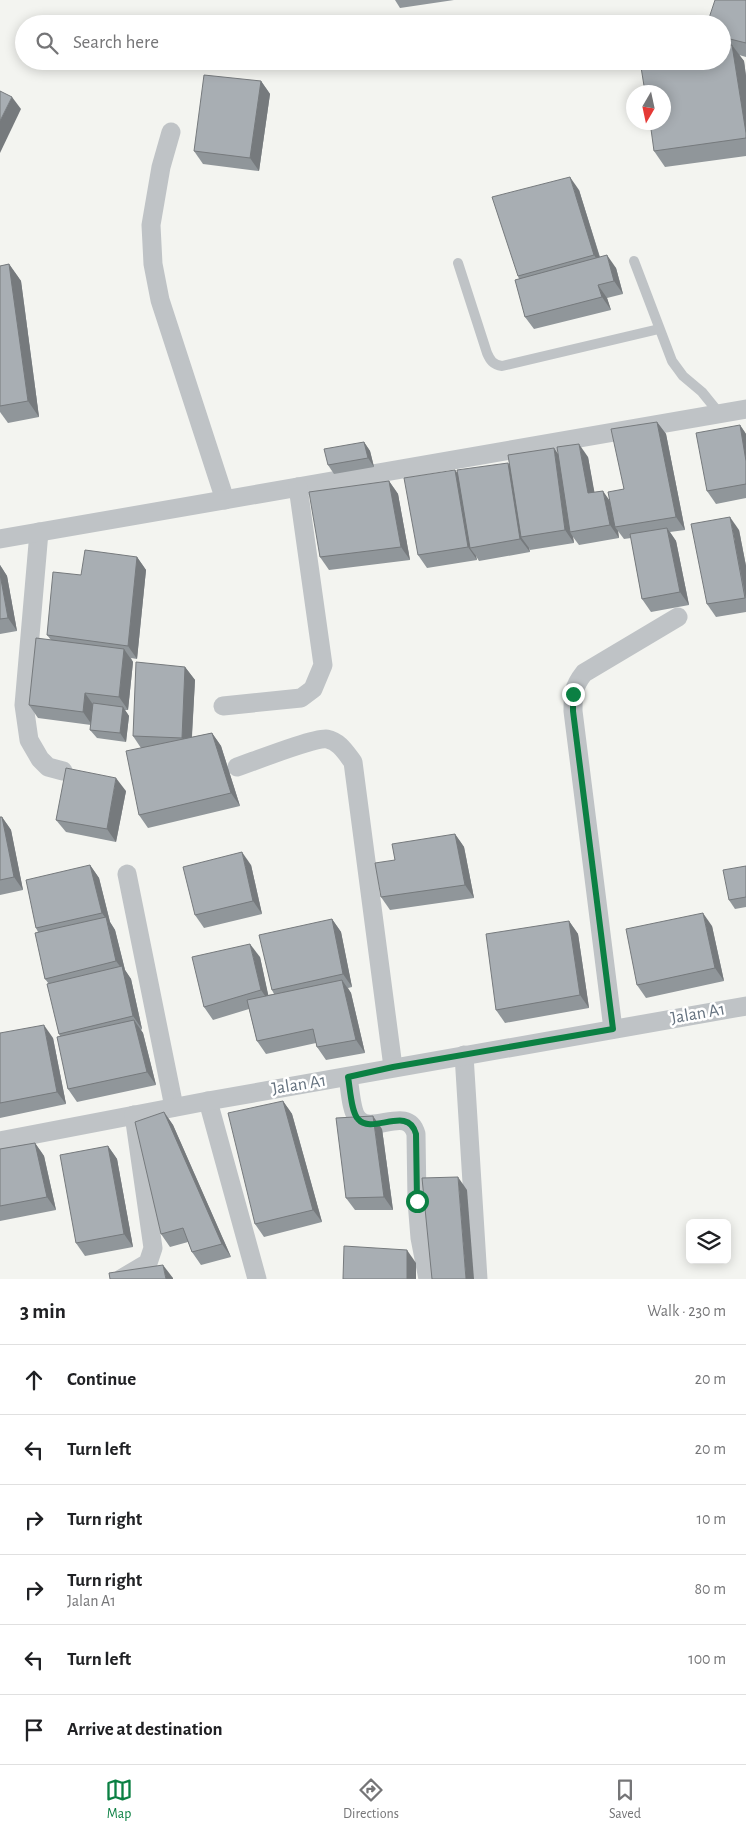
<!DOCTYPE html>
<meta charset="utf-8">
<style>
body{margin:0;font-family:"Alegreya Sans",sans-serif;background:#f2f2f2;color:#202124}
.controls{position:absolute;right:15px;bottom:15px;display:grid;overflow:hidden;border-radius:8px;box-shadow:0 2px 12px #0003}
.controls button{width:45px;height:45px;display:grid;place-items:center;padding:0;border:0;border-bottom:1px solid #e0e0e0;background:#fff;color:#202124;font:25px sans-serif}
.compass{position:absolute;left:626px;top:85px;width:45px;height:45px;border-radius:50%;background:#fff;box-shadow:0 2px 12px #0003;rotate:189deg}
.stop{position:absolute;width:15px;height:15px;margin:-11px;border:4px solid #0b8043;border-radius:50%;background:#fff}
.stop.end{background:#0b8043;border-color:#fff;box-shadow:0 1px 5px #0008}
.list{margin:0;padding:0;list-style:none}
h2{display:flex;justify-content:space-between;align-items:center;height:65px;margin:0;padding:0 20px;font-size:21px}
h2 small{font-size:16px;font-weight:400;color:#757577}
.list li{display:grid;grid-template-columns:32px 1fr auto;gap:15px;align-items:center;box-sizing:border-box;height:70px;padding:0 20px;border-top:1px solid #e0e0e0}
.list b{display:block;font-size:19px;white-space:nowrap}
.list p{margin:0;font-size:16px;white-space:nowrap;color:#757577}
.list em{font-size:16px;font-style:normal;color:#757577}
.icon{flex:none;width:28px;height:28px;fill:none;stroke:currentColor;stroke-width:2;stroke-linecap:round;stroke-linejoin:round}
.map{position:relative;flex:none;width:746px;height:1279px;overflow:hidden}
.search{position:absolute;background:#fff;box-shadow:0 2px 12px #0003;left:15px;right:15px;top:15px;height:55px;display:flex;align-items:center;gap:12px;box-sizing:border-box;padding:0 18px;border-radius:28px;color:#757577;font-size:19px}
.sheet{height:485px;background:#fff}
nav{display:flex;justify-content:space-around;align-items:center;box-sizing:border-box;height:70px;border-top:1px solid #e0e0e0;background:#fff;font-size:14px;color:#757577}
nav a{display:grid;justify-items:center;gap:2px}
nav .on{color:#0b8043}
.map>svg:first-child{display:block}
</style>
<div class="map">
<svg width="746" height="1279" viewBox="0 0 746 1279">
<rect width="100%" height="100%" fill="#f3f4f0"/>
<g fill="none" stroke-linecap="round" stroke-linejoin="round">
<!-- service -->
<g stroke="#bfc3c6" stroke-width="10">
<polyline points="634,261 672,361 683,376 702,392 719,413"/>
<path d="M458 263 487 353C490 360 493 365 502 366L659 329"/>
</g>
<!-- minor -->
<g stroke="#bfc3c6" stroke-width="19">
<polyline points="171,132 161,167 151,225 153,264 160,300 225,500"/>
<polyline points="39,532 24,705 29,740 40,759 48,767 63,771"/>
<polyline points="0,539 746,409"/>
<polyline points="223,706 301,698 313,689 323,665 298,487"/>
<path d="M237 767C252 762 315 737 327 739 339 741 346 753 353 762L393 1067"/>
<polyline points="127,874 174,1107"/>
<path d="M613 1029 573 711C573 694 573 687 584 673L678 617"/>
<polyline points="464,1055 478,1279"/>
<path d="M348 1077C350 1087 351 1112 358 1119 372 1136 408 1104 416 1134L417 1201 420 1238 428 1279"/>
<polyline points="208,1101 257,1279"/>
<polyline points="0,1141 208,1101 746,1006"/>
<polyline points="121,1279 148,1263 153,1248 134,1115"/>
</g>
</g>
<!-- wall -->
<g fill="#90969a">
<polygon points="395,0 454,0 400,8"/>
<polygon points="746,0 746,57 739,55 744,61 746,76 746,156 665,167 654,151 722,61 722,24"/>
<polygon points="261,81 270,94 259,171 203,164 194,151"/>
<polygon points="579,190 600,257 616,268 623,294 607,298 611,310 534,329 525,317 519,279 518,276"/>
<polygon points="9,264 21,281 39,417 8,423 0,412 0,266"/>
<polygon points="657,422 666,434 685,530 670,532 676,541 689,605 651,612 642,599 631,538 624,539 618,531 619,538 579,545 573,537 574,543 530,550 529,548 530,552 479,561 476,556 477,560 427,568 418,555 455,470 458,474 510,466 558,454 588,457 594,492 610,501 624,489"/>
<polygon points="740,425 746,434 746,498 716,504 707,491"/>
<polygon points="364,442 370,451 374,467 334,474 328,465"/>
<polygon points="389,481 398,494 410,560 329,570 320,557"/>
<polygon points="739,530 746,566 746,612 716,617 707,604"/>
<polygon points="137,557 146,570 137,659 131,658 133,662 128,710 125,710 129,716 126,742 97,738 90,730 91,725 38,718 29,705 51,640 47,635 81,575"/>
<polygon points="0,565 7,576 17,631 0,634"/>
<polygon points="185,667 195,680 192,737 212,733 221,746 240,806 148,828 139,815 141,748 133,736"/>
<polygon points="126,791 116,842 66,832 56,820"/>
<polygon points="0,817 2,817 11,830 23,890 0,895"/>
<polygon points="455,834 464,847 474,898 390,910 381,897 395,860"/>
<polygon points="90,865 99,878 110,922 115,930 125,970 131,979 142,1029 141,1030 143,1033 156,1085 77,1102 68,1089 60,1036 59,1034 49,984 45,979 38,932 36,928"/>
<polygon points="251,865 262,914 204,928 195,915"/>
<polygon points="746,866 746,907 735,909 729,900"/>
<polygon points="332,919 341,932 352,987 348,988 351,993 365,1053 326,1060 317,1047 316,1043 266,1054 257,1041 249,1009 213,1020 204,1007 260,957 268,995 274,994 272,990"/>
<polygon points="569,921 578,934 589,1008 505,1023 496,1010"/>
<polygon points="712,926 724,981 646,998 637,985"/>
<polygon points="0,1033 53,1038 66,1104 0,1118"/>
<polygon points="283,1101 292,1114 322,1222 264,1237 255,1224"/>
<polygon points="164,1112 173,1125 231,1257 201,1265 192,1252 188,1242 170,1247 161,1234"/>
<polygon points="382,1129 393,1210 355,1210 346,1198"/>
<polygon points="35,1143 44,1156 56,1210 0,1221 0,1149"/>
<polygon points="108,1146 117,1159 133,1247 85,1256 76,1243"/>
</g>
<!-- shaded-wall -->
<g fill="#767a7d">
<polygon points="732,45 744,61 746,76 746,133"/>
<polygon points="261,81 270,94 259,171 250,158"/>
<polygon points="12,97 21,109 0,153 0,121"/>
<polygon points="570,177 579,190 603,268 594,255"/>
<polygon points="607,255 616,268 623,294 614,281"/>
<polygon points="9,264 21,281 39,417 28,401"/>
<polygon points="598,285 607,298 611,310 602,297"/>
<polygon points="657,422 666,434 685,530 676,517"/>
<polygon points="740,425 746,434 746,461"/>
<polygon points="364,442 370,451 374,467 368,458"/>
<polygon points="579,444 588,457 597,506 588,493"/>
<polygon points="554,448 563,461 570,532 573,537 574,543 565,530"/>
<polygon points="508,463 517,475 521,537 529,548 530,552 520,539"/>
<polygon points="455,470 464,483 470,548 476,556 477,560 468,547"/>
<polygon points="389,481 398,494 410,560 401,547"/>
<polygon points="603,491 612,504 615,527 618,531 619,538 610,525"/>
<polygon points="730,517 739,530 746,566 746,599"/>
<polygon points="667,528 676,541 689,605 680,592"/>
<polygon points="137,557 146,570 137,659 128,646"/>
<polygon points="0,565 7,576 17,631 8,618 0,574"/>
<polygon points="124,649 133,662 128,710 119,697"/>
<polygon points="185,667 195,680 191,750 182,738"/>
<polygon points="85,693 94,706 92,725 83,712"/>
<polygon points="123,707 129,716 126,742 120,733"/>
<polygon points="212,733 221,746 240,806 231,793"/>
<polygon points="116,778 126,791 116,842 107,829"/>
<polygon points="2,817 11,830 23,890 14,877"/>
<polygon points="455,834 464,847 474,898 465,885"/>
<polygon points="242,852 251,865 262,914 253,901"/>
<polygon points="90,865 99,878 110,922 115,930 125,970 131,979 142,1029 133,1016 122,969 116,961 107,920 102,913"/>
<polygon points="703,913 712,926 724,981 715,968"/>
<polygon points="332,919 341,932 352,987 343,974"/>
<polygon points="569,921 578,934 589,1008 580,995"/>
<polygon points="250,944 260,957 270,1003 261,990"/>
<polygon points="342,980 351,993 365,1053 356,1040"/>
<polygon points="134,1020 143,1033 156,1085 147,1072"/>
<polygon points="44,1025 53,1038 66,1104 57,1092"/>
<polygon points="283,1101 292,1114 322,1222 313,1210"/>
<polygon points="164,1112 173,1125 231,1257 222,1244"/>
<polygon points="373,1116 382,1129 393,1210 384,1197"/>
<polygon points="35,1143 44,1156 56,1210 47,1197"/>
<polygon points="108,1146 117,1159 133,1247 124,1234"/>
<polygon points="458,1177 467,1190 474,1279 466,1279"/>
<polygon points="407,1250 416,1263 416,1279 407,1279"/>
<polygon points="163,1265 173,1278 173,1279 166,1279"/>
</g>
<!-- building -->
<g fill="#a8aeb3" stroke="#767a7d">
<polygon points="715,0 746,0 746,43 722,37 722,24 707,24"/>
<polygon points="732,45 746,133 746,138 654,151 650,122 664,122 664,92 645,92 640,61 722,61 722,46"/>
<polygon points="204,75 261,81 250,158 194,151"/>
<polygon points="0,91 12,97 0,121"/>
<polygon points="570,177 594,255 518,276 492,197"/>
<polygon points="607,255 614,281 598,285 602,297 525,317 515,280"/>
<polygon points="9,264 28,401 0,406 0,266"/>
<polygon points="657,422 676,517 615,527 608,492 624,489 611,429"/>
<polygon points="740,425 746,461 746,484 707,491 696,433"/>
<polygon points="364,442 368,458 328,465 324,449"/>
<polygon points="579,444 588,493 603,491 610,525 570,532 557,447"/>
<polygon points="554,448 565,530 521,537 508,455"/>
<polygon points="508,463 520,539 470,548 457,470"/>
<polygon points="455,470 468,547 418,555 404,478"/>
<polygon points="389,481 401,547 320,557 309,492"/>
<polygon points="730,517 745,598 707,604 691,524"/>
<polygon points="667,528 680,592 642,599 630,534"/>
<polygon points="85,550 137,557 128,646 47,635 53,572 81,575"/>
<polygon points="0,574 8,618 0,619"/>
<polygon points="36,638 124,649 119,697 85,693 83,712 29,705"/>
<polygon points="136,662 185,667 182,738 133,736"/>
<polygon points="93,703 123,707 120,733 90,730"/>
<polygon points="212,733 231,793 139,815 126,751"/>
<polygon points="66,768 116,778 107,829 56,820"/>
<polygon points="0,817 2,817 14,877 0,880"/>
<polygon points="455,834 465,885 381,897 375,863 395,860 392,844"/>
<polygon points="242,852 253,901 195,915 183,867"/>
<polygon points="90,865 102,913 36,928 26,880"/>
<polygon points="746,866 746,897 729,900 723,870"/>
<polygon points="703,913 715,968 637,985 626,929"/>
<polygon points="106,917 116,961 45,979 35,933"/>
<polygon points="332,919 343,974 272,990 259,935"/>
<polygon points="569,921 580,995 496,1010 486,934"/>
<polygon points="250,944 261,990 204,1007 192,957"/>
<polygon points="122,966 133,1016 59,1034 47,984"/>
<polygon points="342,980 356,1040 317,1047 313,1029 257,1041 247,1000"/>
<polygon points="134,1020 147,1072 68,1089 57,1037"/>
<polygon points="44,1025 57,1092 0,1103 0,1033"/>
<polygon points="283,1101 313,1210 255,1224 228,1113"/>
<polygon points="164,1112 222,1244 192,1252 183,1228 161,1234 135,1122"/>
<polygon points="373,1116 384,1197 346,1198 336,1118"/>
<polygon points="35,1143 47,1197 0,1206 0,1149"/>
<polygon points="108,1146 124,1234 76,1243 60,1155"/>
<polygon points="458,1177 466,1279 432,1279 422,1178"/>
<polygon points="344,1246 407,1250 407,1279 343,1279"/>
<polygon points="163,1265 166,1279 110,1279 109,1273"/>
</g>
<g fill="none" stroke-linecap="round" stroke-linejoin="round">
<!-- route -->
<path stroke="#0b8043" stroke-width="6" d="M417 1201 416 1134C408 1104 372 1136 358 1119 351 1112 350 1087 348 1077L393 1067 613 1029 573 711V694"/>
</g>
<g text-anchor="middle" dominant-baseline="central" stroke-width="5" stroke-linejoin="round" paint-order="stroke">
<!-- street labels -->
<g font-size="18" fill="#65727f" stroke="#fff">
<text transform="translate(698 1014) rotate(-10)">Jalan A1</text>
<text transform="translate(299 1085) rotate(-9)">Jalan A1</text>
</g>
</g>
</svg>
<div class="controls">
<button><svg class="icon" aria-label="layers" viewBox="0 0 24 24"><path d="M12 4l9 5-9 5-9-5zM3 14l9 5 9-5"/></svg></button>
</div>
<svg class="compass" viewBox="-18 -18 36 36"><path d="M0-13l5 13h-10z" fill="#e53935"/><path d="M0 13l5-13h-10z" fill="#757577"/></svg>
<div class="stop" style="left:417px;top:1201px"></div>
<div class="stop end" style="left:573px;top:694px"></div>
<div class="search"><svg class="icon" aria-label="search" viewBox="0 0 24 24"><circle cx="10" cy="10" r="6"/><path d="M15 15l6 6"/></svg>Search here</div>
</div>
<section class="sheet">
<h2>3 min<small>Walk · 230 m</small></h2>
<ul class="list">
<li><svg class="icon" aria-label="ahead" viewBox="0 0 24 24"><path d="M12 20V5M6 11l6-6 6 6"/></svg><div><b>Continue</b></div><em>20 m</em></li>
<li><svg class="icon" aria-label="left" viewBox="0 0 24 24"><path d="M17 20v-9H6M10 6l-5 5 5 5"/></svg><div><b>Turn left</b></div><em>20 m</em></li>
<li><svg class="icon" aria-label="right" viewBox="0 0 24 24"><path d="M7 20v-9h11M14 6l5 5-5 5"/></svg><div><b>Turn right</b></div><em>10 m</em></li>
<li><svg class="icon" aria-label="right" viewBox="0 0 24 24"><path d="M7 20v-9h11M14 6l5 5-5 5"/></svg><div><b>Turn right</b><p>Jalan A1</p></div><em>80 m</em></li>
<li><svg class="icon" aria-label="left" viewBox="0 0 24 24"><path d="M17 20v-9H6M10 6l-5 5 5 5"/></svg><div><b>Turn left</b></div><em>100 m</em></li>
<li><svg class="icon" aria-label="arrive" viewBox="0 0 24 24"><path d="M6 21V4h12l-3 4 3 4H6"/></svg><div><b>Arrive at destination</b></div></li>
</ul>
</section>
<nav>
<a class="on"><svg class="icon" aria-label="map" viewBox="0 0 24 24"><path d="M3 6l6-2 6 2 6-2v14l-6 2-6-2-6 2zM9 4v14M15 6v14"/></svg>Map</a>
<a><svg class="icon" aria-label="directions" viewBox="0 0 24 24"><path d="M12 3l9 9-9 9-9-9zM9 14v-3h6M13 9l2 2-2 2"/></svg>Directions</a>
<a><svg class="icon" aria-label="saved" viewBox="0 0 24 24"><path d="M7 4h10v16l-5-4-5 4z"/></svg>Saved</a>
</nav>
